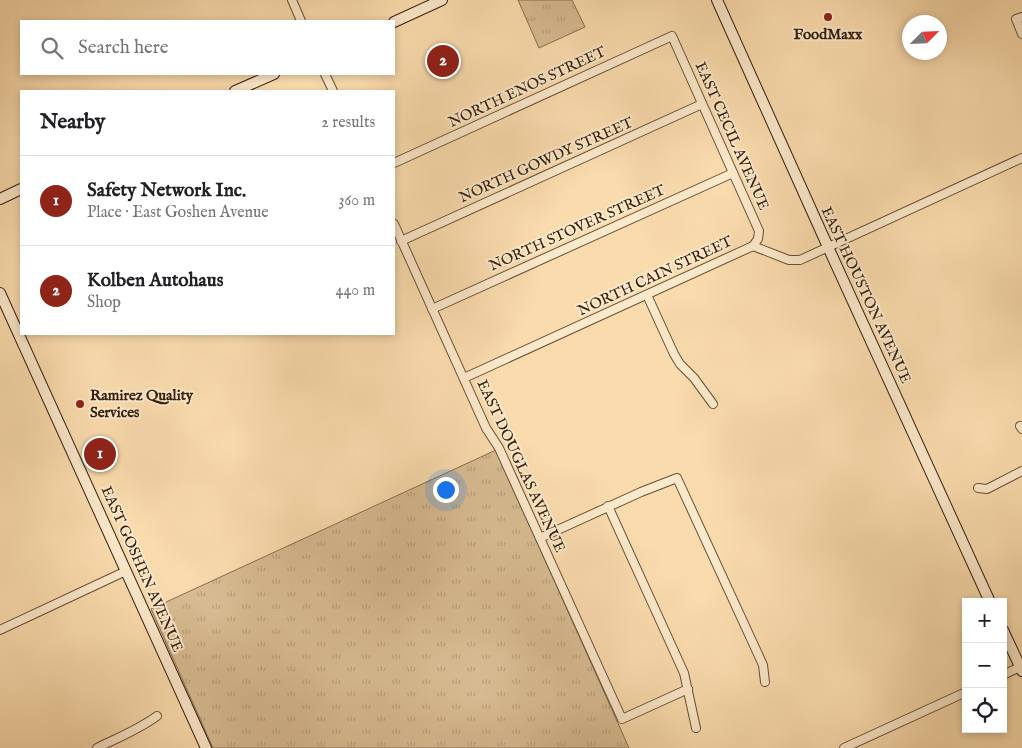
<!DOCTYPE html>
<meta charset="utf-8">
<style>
body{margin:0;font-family:"IM FELL English",serif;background:#f2f2f2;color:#202124}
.controls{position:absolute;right:15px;bottom:15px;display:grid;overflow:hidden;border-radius:0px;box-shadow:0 2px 8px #0003}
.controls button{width:45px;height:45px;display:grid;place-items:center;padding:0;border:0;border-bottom:1px solid #e0e0e0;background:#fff;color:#202124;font:25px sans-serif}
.compass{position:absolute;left:902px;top:15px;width:45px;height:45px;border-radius:50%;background:#fff;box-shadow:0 2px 8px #0003;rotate:66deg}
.you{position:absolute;left:445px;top:489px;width:18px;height:18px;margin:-12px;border:4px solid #fff;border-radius:50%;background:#1a73e8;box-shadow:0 0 0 8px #1a73e833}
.badge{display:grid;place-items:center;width:32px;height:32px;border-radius:50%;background:#8f2418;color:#fff;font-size:16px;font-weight:700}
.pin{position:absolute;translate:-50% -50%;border:2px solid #fff;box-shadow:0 1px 5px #0006}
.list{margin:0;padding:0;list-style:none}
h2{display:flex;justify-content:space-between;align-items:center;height:65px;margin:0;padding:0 20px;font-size:21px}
h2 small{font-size:16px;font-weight:400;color:#757577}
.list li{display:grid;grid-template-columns:32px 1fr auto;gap:15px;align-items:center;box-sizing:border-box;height:90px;padding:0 20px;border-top:1px solid #e0e0e0}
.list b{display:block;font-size:19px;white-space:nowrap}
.list p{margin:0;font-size:16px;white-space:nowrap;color:#757577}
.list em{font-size:16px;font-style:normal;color:#757577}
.icon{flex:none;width:28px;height:28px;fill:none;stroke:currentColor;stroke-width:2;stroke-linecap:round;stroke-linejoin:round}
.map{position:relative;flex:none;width:1022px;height:748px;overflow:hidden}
.search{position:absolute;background:#fff;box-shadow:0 2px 8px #0003;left:20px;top:20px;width:375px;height:55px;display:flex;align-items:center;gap:12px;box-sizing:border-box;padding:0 18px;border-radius:0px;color:#757577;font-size:19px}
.panel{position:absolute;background:#fff;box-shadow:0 2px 8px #0003;left:20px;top:90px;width:375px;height:245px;border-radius:0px}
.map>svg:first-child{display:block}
</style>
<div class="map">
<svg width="1022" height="748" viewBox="0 0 1022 748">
<defs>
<pattern id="grass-tufts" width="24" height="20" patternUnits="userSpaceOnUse" patternTransform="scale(1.25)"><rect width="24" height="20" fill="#d8bb92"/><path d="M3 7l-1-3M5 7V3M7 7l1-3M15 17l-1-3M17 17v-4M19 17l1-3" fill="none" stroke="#baa07d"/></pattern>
</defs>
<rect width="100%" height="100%" fill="#fadbad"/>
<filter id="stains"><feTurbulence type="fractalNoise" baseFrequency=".004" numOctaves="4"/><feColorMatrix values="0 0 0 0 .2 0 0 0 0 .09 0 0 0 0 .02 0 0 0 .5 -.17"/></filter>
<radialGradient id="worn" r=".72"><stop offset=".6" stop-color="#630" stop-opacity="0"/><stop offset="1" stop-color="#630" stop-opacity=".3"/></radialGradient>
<!-- grass -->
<g fill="url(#grass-tufts)" stroke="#866e50">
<polygon points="518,0 572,0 585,27 539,48"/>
<polygon points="496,450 629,748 213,748 151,609"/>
</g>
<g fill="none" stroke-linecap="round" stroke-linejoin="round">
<defs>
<g id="street">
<polyline points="292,0 301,21"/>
<polyline points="1022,17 1016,19 1022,34"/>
<polyline points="325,74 333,91"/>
<polyline points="394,163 672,36 759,231 758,239 753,246"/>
<polyline points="394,224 486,428 499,448 622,719 688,689"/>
<polyline points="401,241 702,104"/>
<polyline points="647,295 674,354 680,364 694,378 713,404"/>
<polyline points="432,309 733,173"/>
<polyline points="464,378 753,246 789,260 800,260 1022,158"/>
<polyline points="1020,426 1022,429"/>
<polyline points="978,488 987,489 1022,471"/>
<polyline points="608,506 684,673 696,728"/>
<polyline points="540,538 641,492 677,478 763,665 765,682"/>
<polyline points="0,630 126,571"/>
<polyline points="1003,675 1020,667"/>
<path d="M97 748C117 738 138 730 157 716"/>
<polyline points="844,748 966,692"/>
</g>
<g id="secondary">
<polyline points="717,0 828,247 990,602"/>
<polyline points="394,22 442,0"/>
<polyline points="235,91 274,74"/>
<polyline points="0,199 21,189"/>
<polyline points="0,293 206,748"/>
<polyline points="1003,630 1022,671"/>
</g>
</defs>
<!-- street casing -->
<use href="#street" stroke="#654f35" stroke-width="10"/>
<!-- secondary casing -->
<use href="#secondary" stroke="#33200d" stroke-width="12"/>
<!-- street -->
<use href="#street" stroke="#fce8ca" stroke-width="8"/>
<!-- secondary -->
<use href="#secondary" stroke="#fce8ca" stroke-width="10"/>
</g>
<!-- markers -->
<g fill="#8f2418" stroke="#fce8ca" stroke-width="2">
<circle cx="828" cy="17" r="5"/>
<circle cx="80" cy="404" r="5"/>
</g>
<g text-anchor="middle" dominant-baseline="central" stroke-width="4" stroke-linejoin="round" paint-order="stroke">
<!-- poi labels -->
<g font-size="15" font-weight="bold" fill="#33200d" stroke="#fce8ca">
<text x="828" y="34">FoodMaxx</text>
<text x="90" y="395" text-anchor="start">Ramirez Quality<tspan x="90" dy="17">Services</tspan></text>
</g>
<!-- street labels -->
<g font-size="15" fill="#33200d" stroke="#fce8ca">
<text transform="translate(527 87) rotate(-25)">NORTH ENOS STREET</text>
<text transform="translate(732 136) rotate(66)">EAST CECIL AVENUE</text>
<text transform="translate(546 160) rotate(-24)">NORTH GOWDY STREET</text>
<text transform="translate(577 228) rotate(-24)">NORTH STOVER STREET</text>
<text transform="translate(655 276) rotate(-25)">NORTH CAIN STREET</text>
<text transform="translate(866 295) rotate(65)">EAST HOUSTON AVENUE</text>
<text transform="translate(521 466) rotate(65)">EAST DOUGLAS AVENUE</text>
<text transform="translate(142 569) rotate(66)">EAST GOSHEN AVENUE</text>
</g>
</g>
<rect width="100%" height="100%" filter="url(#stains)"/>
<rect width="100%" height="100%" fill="url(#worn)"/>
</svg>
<div class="controls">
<button>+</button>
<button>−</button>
<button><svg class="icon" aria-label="locate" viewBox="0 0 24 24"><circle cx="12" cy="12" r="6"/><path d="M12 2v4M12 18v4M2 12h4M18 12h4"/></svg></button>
</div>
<svg class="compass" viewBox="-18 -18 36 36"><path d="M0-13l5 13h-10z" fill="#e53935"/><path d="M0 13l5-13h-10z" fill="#757577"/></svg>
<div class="you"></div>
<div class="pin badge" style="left:100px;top:454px">1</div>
<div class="pin badge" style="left:443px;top:61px">2</div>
<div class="search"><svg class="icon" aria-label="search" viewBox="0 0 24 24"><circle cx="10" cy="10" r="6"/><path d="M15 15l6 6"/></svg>Search here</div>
<section class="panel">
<h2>Nearby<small>2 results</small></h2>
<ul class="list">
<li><span class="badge">1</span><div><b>Safety Network Inc.</b><p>Place · East Goshen Avenue</p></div><em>360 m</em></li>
<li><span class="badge">2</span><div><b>Kolben Autohaus</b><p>Shop</p></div><em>440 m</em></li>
</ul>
</section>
</div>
